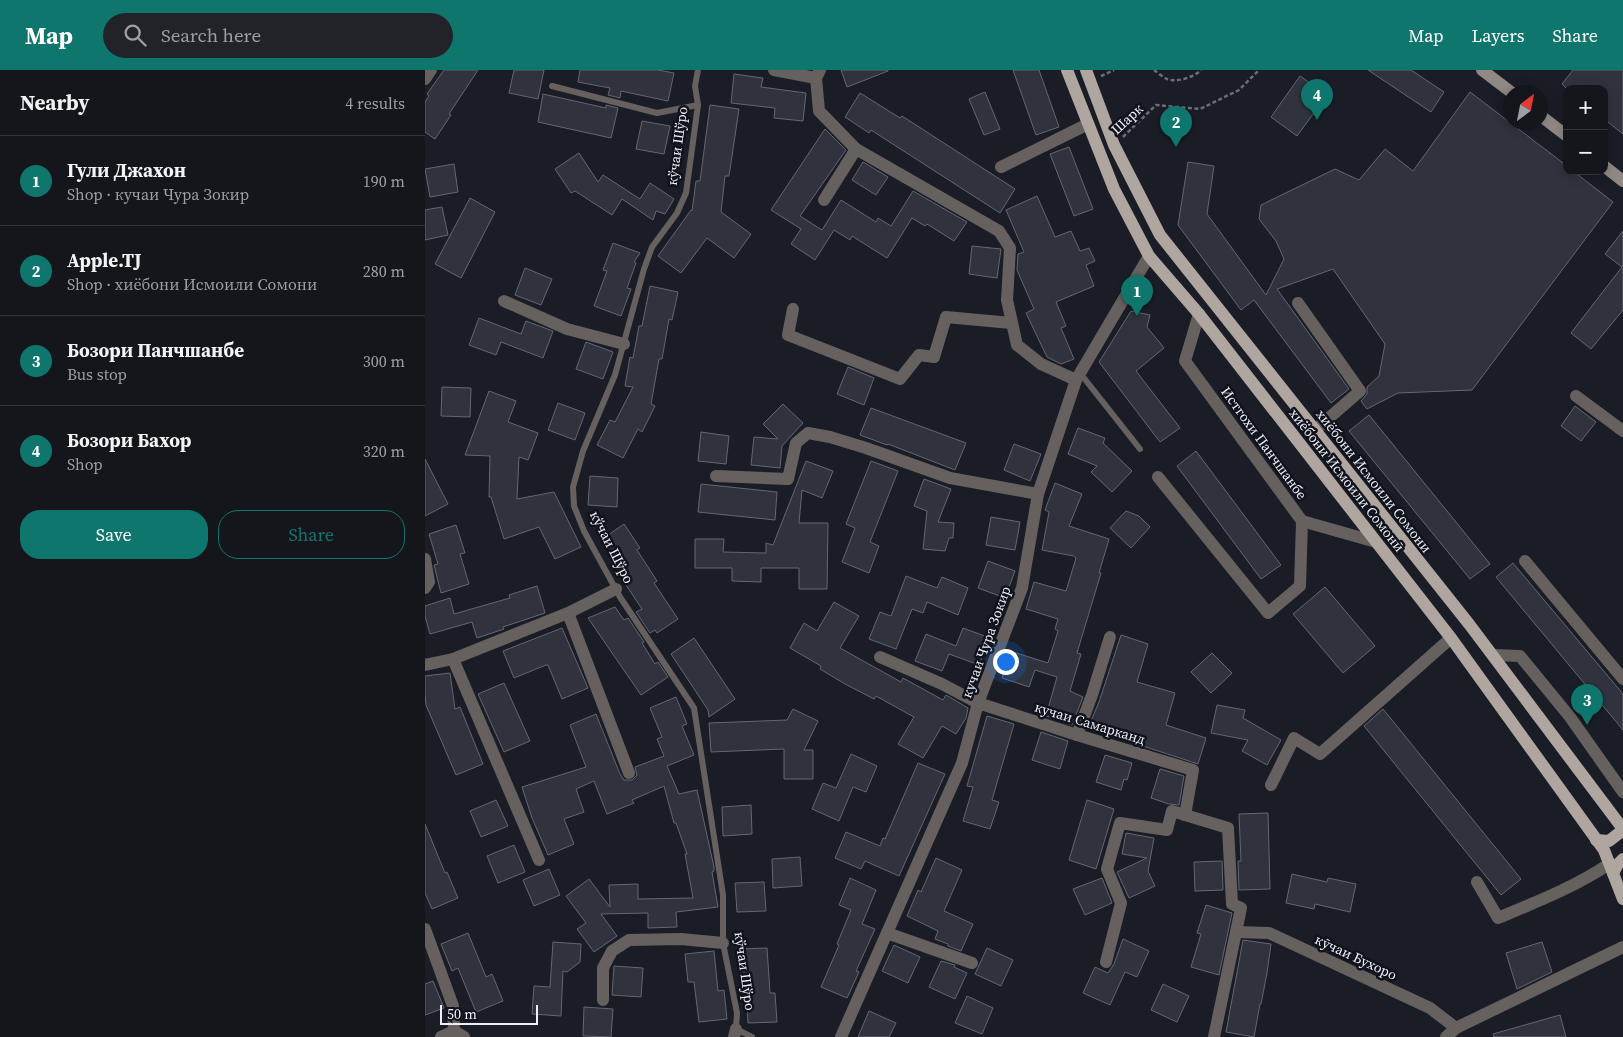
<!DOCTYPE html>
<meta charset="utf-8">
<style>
body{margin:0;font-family:"Source Serif 4",serif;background:#212329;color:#f1f3f6}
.controls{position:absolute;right:15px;top:15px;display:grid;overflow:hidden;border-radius:10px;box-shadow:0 2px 12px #0003}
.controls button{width:45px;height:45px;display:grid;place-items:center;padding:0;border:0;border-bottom:1px solid #33353b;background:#14161c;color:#f1f3f6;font:25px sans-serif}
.compass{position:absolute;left:1078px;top:15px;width:45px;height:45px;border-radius:50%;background:#14161c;box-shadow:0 2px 12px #0003;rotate:32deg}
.scale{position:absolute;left:15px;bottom:12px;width:98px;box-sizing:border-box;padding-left:5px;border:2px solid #eef0f7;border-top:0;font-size:14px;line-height:18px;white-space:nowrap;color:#eef0f7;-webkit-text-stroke:4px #11131c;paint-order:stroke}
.you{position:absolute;left:580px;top:591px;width:18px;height:18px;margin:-12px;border:4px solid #fff;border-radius:50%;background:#1a73e8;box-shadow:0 0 0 8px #1a73e833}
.badge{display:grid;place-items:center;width:32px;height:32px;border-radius:50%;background:#0f766e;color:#fff;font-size:16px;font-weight:700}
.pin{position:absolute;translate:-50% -41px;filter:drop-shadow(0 1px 2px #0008)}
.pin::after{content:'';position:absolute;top:26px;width:18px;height:15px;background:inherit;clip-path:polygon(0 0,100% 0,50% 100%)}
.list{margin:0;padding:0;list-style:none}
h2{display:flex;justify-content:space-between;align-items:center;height:65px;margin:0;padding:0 20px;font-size:21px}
h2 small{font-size:16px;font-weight:400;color:#9d9fa3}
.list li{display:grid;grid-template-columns:32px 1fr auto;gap:15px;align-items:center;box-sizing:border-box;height:90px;padding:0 20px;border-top:1px solid #33353b}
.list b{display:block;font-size:19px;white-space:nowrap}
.list p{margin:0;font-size:16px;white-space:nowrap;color:#9d9fa3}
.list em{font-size:16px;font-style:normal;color:#9d9fa3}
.actions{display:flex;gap:10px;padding:15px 20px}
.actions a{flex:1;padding:11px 0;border:1px solid #0f766e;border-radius:20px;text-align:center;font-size:18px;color:#0f766e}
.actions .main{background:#0f766e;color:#fff}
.icon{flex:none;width:28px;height:28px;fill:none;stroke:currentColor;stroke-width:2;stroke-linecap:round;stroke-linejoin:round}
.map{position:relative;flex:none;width:1198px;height:967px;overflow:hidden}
header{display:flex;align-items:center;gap:30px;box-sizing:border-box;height:70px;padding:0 25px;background:#0f766e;color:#fff}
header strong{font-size:24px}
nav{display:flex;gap:28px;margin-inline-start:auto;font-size:18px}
.search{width:350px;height:45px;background:#212329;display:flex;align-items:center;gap:12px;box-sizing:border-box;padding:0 18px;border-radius:28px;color:#9d9fa3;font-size:19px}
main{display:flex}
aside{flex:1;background:#14161c}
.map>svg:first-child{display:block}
</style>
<header>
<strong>Map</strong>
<div class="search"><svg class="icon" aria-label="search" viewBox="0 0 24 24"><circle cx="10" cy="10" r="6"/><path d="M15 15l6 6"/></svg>Search here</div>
<nav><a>Map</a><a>Layers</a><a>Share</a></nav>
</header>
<main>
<aside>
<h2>Nearby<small>4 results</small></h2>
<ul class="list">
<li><span class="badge">1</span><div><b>Гули Джахон</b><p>Shop · кучаи Чура Зокир</p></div><em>190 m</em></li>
<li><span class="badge">2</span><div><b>Apple.TJ</b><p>Shop · хиёбони Исмоили Сомони</p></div><em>280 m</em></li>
<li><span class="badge">3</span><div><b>Бозори Панчшанбе</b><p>Bus stop</p></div><em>300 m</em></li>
<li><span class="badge">4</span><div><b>Бозори Бахор</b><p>Shop</p></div><em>320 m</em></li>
</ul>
<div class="actions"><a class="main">Save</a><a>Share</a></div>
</aside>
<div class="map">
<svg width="1198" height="967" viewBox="0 0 1198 967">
<rect width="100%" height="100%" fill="#1a1d26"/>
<!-- building -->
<g fill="#30333d" stroke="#646772">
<polygon points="19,0 53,0 24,44 26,45 10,69 0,62 0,32 4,26 2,24"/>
<polygon points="89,0 119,0 113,29 84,23"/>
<polygon points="155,0 233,0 249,3 243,31 196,21 195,28 183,25 185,18 153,12"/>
<polygon points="416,0 463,0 463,1 422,17"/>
<polygon points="588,0 614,0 634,57 611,65"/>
<polygon points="943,0 986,0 1019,22 1006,42"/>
<polygon points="1148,0 1198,0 1198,64 1179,49 1179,19 1142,19 1137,14"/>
<polygon points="309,4 338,8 336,17 381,23 378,51 349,48 350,38 306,33"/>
<polygon points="875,6 902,25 872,66 846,47"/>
<polygon points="560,22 575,59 559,65 544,29"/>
<polygon points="1045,22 1142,96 1142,101 1148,101 1188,132 1047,320 973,323 942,339 936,331 942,324 942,317 954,306 960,274 908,199 852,219 924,319 906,333 829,230 816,240 753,155 763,92 789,96 782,144 841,225 859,189 851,171 834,149 836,135 910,99 934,110 960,79 988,101"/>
<polygon points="435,23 475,48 477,46 590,119 575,143 446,60 444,63 420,47"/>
<polygon points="118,24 181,38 181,35 193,38 186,68 113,52"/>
<polygon points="285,35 314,39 304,106 300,106 296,142 326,164 309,188 282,168 256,203 233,186 266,140 267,141 271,111 275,111"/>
<polygon points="217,51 245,56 239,84 211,79"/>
<polygon points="400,59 421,80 375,146 397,160 416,130 451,152 453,148 466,156 488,121 542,152 529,171 502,154 500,156 487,148 462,188 427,166 425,170 409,160 390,190 366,174 376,159 346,140"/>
<polygon points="644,77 668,139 649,146 625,84"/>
<polygon points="154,83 173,112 178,105 215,129 225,113 249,129 240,144 231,141 228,150 197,129 187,145 150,121 146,123 130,99"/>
<polygon points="438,92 463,107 451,125 427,110"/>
<polygon points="29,94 33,122 5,127 0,99"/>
<polygon points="612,126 630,167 646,161 655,181 664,178 670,191 661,195 669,216 631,232 641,256 636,258 649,289 636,294 622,287 601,243 609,239 592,200 593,184 599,182 581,140"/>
<polygon points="45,128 70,142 36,208 10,194"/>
<polygon points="17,137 23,165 0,170 0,140"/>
<polygon points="1198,161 1198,240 1166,279 1146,263 1197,197 1180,184"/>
<polygon points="188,173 215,183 209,192 211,193 202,218 206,219 196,246 169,236 182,201 178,200"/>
<polygon points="547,176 576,179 572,208 544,204"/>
<polygon points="100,198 127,209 116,235 90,225"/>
<polygon points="225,216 253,222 247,250 244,249 237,289 234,289 226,334 230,336 217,362 213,359 198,388 172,375 185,350 190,352 208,317 200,316 205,287 208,288 214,256 217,256"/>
<polygon points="706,241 725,245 722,257 739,278 711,301 755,358 735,372 674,292"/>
<polygon points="54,248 96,264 101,251 128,261 118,288 76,272 71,285 44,275"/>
<polygon points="161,272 188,282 178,309 151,299"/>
<polygon points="423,297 449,308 439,335 412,324"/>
<polygon points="17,317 46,318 45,347 16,346"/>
<polygon points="64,321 91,331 83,352 113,363 103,390 94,387 92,429 129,422 156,477 130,489 114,457 79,469 66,427 64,427 65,386 40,385"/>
<polygon points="133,333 160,343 150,370 123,360"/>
<polygon points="358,334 378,353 357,376 355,398 326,395 329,367 353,369 338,354"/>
<polygon points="1150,336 1171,352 1156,371 1136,356"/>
<polygon points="446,338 541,373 530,400 463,374 462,375 435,365"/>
<polygon points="944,345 1065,494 1045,509 924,361"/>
<polygon points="653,358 680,368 678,373 707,401 687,422 666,402 672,396 643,384"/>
<polygon points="276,362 304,366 301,394 273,391"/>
<polygon points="589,374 616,384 605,411 579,400"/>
<polygon points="771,381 856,495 836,509 752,396"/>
<polygon points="0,389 23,434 0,446"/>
<polygon points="381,391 408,401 397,428 377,420 374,453 403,453 402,519 374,519 374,498 336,498 336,512 307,511 307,498 270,498 270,469 299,469 298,482 341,483 341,473 348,475"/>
<polygon points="446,391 473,401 445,472 454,476 444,503 417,492 430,458 421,454"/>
<polygon points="165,406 193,408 192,437 163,435"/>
<polygon points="499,409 526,419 513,452 529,453 528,468 524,468 520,481 498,479 502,441 489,436"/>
<polygon points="630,413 657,424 644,456 684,469 674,503 676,503 652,583 656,584 645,621 658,627 647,655 621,646 632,607 610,600 604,617 577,608 585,581 623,593 633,561 630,559 633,549 601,539 609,512 641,521 651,488 649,486 617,480 624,442 620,440"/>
<polygon points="276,414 352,422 350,450 273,442"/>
<polygon points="701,441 714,446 725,457 706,478 685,458"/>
<polygon points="566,447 595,452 590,480 561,475"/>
<polygon points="199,454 215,478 212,480 232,511 229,513 253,549 232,563 230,560 225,563 211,542 217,539 193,503 196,501 176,470"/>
<polygon points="31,455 40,483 35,484 44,514 16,523 9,495 13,494 4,464"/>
<polygon points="563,491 590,501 580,528 553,518"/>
<polygon points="1088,493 1198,624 1198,660 1071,507"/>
<polygon points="481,506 512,518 517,507 543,518 533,545 502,532 498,543 487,539 471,579 444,569 455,542 466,546"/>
<polygon points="112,516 120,543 78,557 79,559 52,568 47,552 5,564 0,546 0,536 25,528 29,544 85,528 84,525"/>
<polygon points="900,517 950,576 918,603 868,544"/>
<polygon points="409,532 434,546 415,578 476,612 478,608 518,630 521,625 543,638 541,648 531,664 517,656 498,688 473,674 489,647 451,626 449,629 420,614 395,599 396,596 365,578 379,553 392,561"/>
<polygon points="190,537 199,550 203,548 219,572 217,573 230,594 233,592 243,607 216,625 163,548"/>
<polygon points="137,558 163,618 137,629 123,595 121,595 89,608 78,581"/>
<polygon points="538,558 565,568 554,595 524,584 517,601 490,591 501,564 531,576"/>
<polygon points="696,565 723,574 712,612 750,623 741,655 781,668 773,694 663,658 674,632"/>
<polygon points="269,568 310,629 284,647 283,640 246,584"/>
<polygon points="787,583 807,603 786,623 766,602"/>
<polygon points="25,603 30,639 35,637 58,694 31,705 1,635 0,623 0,606"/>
<polygon points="79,613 105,671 79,682 53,624"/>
<polygon points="251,627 262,654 257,656 269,685 242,696 254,724 272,720 289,797 289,801 287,802 293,837 251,842 252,857 223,858 223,843 176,844 192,866 169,882 152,859 161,853 141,826 164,809 185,837 184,815 213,814 213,829 268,828 260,784 262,784 251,753 249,753 239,716 207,730 209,733 182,744 169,711 151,719 159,742 139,749 149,774 123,785 107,748 97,717 161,697 145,655 171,644 195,704 199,710 207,710 212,705 210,697 239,686 232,669 237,667 225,638"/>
<polygon points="792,635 820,640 818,648 856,670 842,695 817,681 823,670 786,663"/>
<polygon points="368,639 393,651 379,680 388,680 388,709 359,709 359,679 286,682 284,653 362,650"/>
<polygon points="958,639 1096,809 1076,825 939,656"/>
<polygon points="562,646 589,654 567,730 574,732 565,759 538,751 548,717 542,716"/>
<polygon points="616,662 643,671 635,699 607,690"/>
<polygon points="426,684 452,696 441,722 428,717 414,751 387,739 398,713 411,718"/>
<polygon points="680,685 707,693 702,710 699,709 696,720 671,712"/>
<polygon points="493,693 520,704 474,806 440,791 436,799 410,788 421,762 455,776 458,768 460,769"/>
<polygon points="735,699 759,706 754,735 744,734 726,728"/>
<polygon points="71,730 83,756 56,767 45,741"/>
<polygon points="662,730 689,739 671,799 644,790"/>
<polygon points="326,735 327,764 298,766 297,737"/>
<polygon points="843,743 845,819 814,820 813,791 816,791 814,744"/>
<polygon points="0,754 20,803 22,802 33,828 7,839 0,823"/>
<polygon points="701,763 729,768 723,801 730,816 704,828 692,802 722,788 697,784"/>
<polygon points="89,775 100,802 73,813 62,786"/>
<polygon points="375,787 377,816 348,818 347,789"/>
<polygon points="511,788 537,800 519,841 548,854 536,881 523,876 523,874 510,869 513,861 482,846 493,820 496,822"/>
<polygon points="797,791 798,820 770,821 769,792"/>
<polygon points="124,799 135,825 109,836 98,810"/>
<polygon points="867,804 902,812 903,808 931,814 925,842 890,834 889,839 861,833"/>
<polygon points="425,808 451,820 437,854 450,859 431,901 434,902 422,928 396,917 414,875 412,874 426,840 414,835"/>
<polygon points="677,808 687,833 660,845 648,819"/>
<polygon points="339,812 341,841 312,842 310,813"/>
<polygon points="781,835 807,843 794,905 766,897 776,864 772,863"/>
<polygon points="43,863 61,907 67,904 78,931 51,942 33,898 27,901 16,874"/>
<polygon points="698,869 724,881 712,907 700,902 685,935 658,923 670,897 683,903 689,894"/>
<polygon points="818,870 846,874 842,903 836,934 835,934 829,967 801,962"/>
<polygon points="128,872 156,874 155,892 142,902 138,901 136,946 107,944 109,916 125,917"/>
<polygon points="1117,872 1127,902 1092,919 1081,883"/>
<polygon points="469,875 495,887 483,913 457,901"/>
<polygon points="342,878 345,923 350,923 352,952 323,953 321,908 315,908 314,879"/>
<polygon points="562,878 588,890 576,916 550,904"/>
<polygon points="289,881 293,921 299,920 302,949 274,952 269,912 263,912 260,884"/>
<polygon points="516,891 530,895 529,897 542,903 530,929 504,917"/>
<polygon points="189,896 218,898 216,927 187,925"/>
<polygon points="8,911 19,938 0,945 0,914"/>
<polygon points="738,914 764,926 752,952 726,940"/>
<polygon points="542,926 568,938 557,964 530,953"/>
<polygon points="159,937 188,939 186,967 158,966"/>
<polygon points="444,941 471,953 464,967 433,967"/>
<polygon points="1135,945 1141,967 1069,967 1068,964"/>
</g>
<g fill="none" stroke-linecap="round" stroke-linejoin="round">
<!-- path -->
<g stroke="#6c6e77" stroke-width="2.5" stroke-dasharray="4 2.5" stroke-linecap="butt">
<path d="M729 0C733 3 738 7 742 9 752 13 769 7 776 0"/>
<polyline points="676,6 689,0"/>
<polyline points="698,67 731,35 775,39 814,20 834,0"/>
</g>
<!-- lane -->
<g stroke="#66615e" stroke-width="6">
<polyline points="273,0 270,16 273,35 261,123 252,143 227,177 219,199 190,305 158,381 148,417 149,436 159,461 195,527 269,638 298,825 298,873 312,943 311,959 327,967"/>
<polyline points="127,16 232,43 273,35"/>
<polyline points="655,303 715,379"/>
</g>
<!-- street -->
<g stroke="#66615e" stroke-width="12">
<polyline points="349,0 391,8 395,0"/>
<polyline points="391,8 394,41 431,79 574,161 585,178 582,230 592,275 616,294 651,310"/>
<polyline points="0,9 6,0"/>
<polyline points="576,97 663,54"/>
<polyline points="399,130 431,79"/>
<polyline points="79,231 142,259 199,274"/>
<polyline points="873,233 935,321 890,360"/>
<polyline points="368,239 363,265 475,309 494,285 509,287 521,247 586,253"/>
<polyline points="774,244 760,291 877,451 951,472"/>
<polyline points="1151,326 1198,361"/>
<polyline points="291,406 363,409 371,373 383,363 405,367 441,378 525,408 613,424"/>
<polyline points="733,407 843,543 875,516 877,451"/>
<polyline points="0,489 4,512 0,518"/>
<polyline points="1100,491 1198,609"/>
<polyline points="143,543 204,703"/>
<polyline points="1068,585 1095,586 1145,647 1198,722"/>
<polyline points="455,587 517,614 553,633 652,665 768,700 760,745"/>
<polyline points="28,589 114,790"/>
<polyline points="0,595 28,589 143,543 191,519"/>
<polyline points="652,665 667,625 685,567"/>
<polyline points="846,715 869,668 895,684 1026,568"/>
<path d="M1052 812 1073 848C1111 832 1150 817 1184 794"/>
<polyline points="0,859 28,936 29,961 39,967"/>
<polyline points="811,862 844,863 1005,938 1031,958"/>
<polyline points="462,863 547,893"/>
<polyline points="681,892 696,833 682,799 695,753 742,760 747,741 803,758 807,834 816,838 789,967"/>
<polyline points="178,930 178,898 187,881 204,870 256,869 298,873"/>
<polyline points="16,967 29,961"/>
<polyline points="309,967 311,959"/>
<polyline points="416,967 537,693 553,633 597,518 613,424 651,310 724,186"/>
<polyline points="1021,967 1031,958 1198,877"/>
</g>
<!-- secondary -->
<g stroke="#908883" stroke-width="12">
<polyline points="1057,0 1086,22"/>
<polyline points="1116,46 1142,66"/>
<polyline points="1179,96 1198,111"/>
</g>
<!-- primary -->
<g stroke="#b0a6a0" stroke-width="12">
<polyline points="642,0 689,119 724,186 774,244 1026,568 1179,780 1198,829"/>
<polyline points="661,0 689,75 735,165 1044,554 1198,759"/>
<polyline points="1171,770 1184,771 1198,760"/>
<polyline points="1188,803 1193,794 1198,789"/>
</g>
</g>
<g text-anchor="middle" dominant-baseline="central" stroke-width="5" stroke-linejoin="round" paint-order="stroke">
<!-- street labels -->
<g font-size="14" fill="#eef0f7" stroke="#11131c">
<text transform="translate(702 49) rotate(-43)">Шарк</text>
<text transform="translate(252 76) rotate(-82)">кўчаи Шўро</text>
<text transform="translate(839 373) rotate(54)">Истгохи Панчшанбе</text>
<text transform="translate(922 410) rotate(52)">хиёбони Исмоили Сомонӣ</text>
<text transform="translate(949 411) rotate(52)">хиёбони Исмоили Сомони</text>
<text transform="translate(187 477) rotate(63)">кўчаи Шўро</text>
<text transform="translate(561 572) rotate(-70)">кучаи Чура Зокир</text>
<text transform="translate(665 653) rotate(17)">кучаи Самарканд</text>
<text transform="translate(931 887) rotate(25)">кӯчаи Бухоро</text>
<text transform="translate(320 901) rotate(82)">кўчаи Шўро</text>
</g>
</g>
</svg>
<div class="controls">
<button>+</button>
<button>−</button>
</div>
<svg class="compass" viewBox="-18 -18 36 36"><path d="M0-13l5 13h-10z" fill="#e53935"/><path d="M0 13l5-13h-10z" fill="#9d9fa3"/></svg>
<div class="scale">50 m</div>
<div class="you"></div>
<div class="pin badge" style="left:712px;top:246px">1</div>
<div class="pin badge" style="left:751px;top:77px">2</div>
<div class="pin badge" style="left:1162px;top:655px">3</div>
<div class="pin badge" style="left:892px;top:50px">4</div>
</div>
</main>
